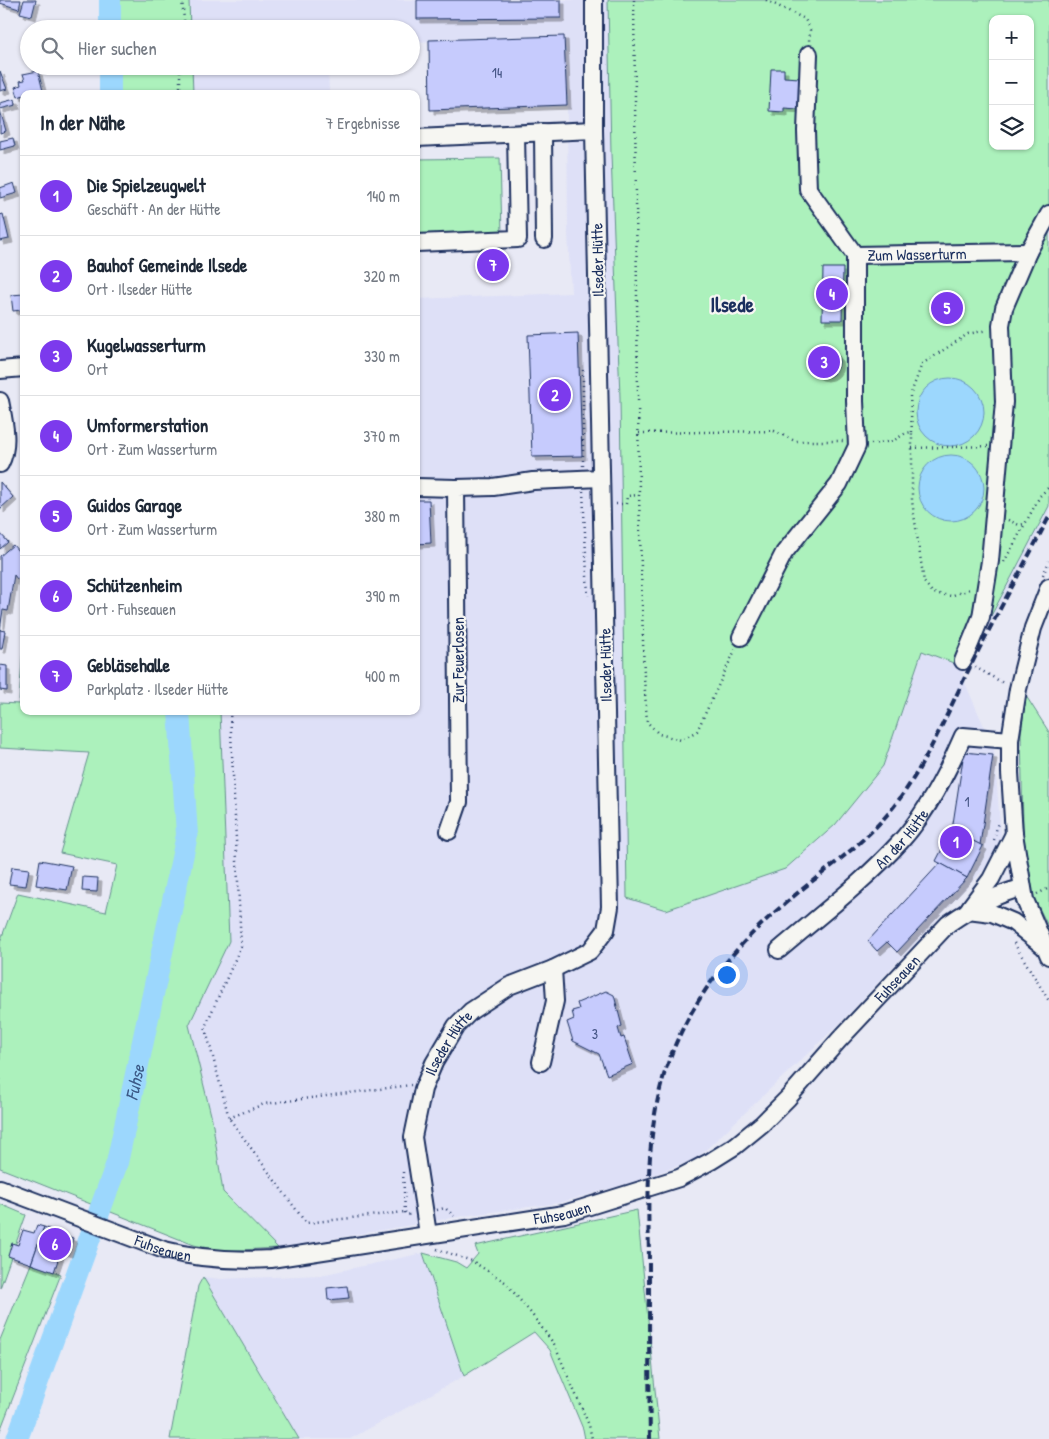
<!DOCTYPE html>
<html lang="de">
<meta charset="utf-8">
<style>
body{margin:0;font-family:"Patrick Hand",sans-serif;background:#f6f6f7;color:#1f2937}
.controls{position:absolute;right:15px;top:15px;display:grid;overflow:hidden;border-radius:10px;box-shadow:0 1px 4px #0004}
.controls button{width:45px;height:45px;display:grid;place-items:center;padding:0;border:0;border-bottom:1px solid #e0e1e3;background:#fff;color:#1f2937;font:25px sans-serif}
.you{position:absolute;left:726px;top:974px;width:18px;height:18px;margin:-12px;border:4px solid #fff;border-radius:50%;background:#1a73e8;box-shadow:0 0 0 8px #1a73e833}
.badge{display:grid;place-items:center;width:32px;height:32px;border-radius:50%;background:#7c3aed;color:#fff;font-size:16px;font-weight:700}
.pin{position:absolute;translate:-50% -50%;border:2px solid #fff;box-shadow:0 1px 5px #0006}
.list{margin:0;padding:0;list-style:none}
h2{display:flex;justify-content:space-between;align-items:center;height:65px;margin:0;padding:0 20px;font-size:21px}
h2 small{font-size:16px;font-weight:400;color:#747a83}
.list li{display:grid;grid-template-columns:32px 1fr auto;gap:15px;align-items:center;box-sizing:border-box;height:80px;padding:0 20px;border-top:1px solid #e0e1e3}
.list b{display:block;font-size:19px;white-space:nowrap}
.list p{margin:0;font-size:16px;white-space:nowrap;color:#747a83}
.list em{font-size:16px;font-style:normal;color:#747a83}
.icon{flex:none;width:28px;height:28px;fill:none;stroke:currentColor;stroke-width:2;stroke-linecap:round;stroke-linejoin:round}
.map{position:relative;flex:none;width:1049px;height:1439px;overflow:hidden}
.search{position:absolute;background:#fff;box-shadow:0 1px 4px #0004;left:20px;top:20px;width:400px;height:55px;display:flex;align-items:center;gap:12px;box-sizing:border-box;padding:0 18px;border-radius:28px;color:#747a83;font-size:19px}
.panel{position:absolute;background:#fff;box-shadow:0 1px 4px #0004;left:20px;top:90px;width:400px;height:625px;border-radius:10px}
.map>svg:first-child{display:block}
</style>
<div class="map">
<svg width="1049" height="1439" viewBox="0 0 1049 1439">
<defs>
<filter id="shadow"><feDropShadow dx="4" dy="4" stdDeviation="0" flood-color="#0004"/></filter>
</defs>
<rect width="100%" height="100%" fill="#e8e9f5"/>
<filter id="ink" filterUnits="userSpaceOnUse"><feTurbulence type="fractalNoise" baseFrequency=".02" numOctaves="2"/><feDisplacementMap in="SourceGraphic" scale="10" xChannelSelector="R" yChannelSelector="G"/><feConvolveMatrix kernelMatrix="1 2 1 2 8 2 1 2 1" color-interpolation-filters="sRGB"/></filter>
<g filter="url(#ink)">
<!-- built -->
<g fill="#dee0f7" fill-rule="evenodd">
<path d="M189 0H1049V513L962 676 994 749 1001 837 986 867 839 1024 696 1159 637 1181 559 1203 469 1215 278 1248 223 1192 212 1119 189 1025 229 940 220 711H416V299L571 293 568 233 567 105 563 36 411 42V29H190ZM993 19H1030V146H993Z"/>
<polygon points="192,66 328,66 329,94 193,94"/>
<polygon points="423,1253 464,1376 350,1439 299,1439 203,1277 221,1279 321,1275"/>
</g>
<!-- green -->
<g fill="#acf1bc" stroke="#64908d" fill-rule="evenodd">
<polygon points="115,0 189,0 190,29 115,29"/>
<path d="M608 0H1049V506L964 667 922 651 883 766 835 825 785 869 666 910 627 898 620 397 611 154ZM993 19H1030V146H993Z"/>
<polygon points="115,66 192,66 193,94 114,94"/>
<polygon points="500,158 502,234 416,236 416,159"/>
<polygon points="24,632 24,711 220,711 229,941 189,1025 212,1119 223,1192 278,1248 222,1251 194,1245 0,1168 0,942 18,893 106,912 117,865 60,853 89,753 0,748 0,703 19,704"/>
<polygon points="1026,696 1049,732 1049,928 1029,888 1024,871 1021,734"/>
<polygon points="0,1204 26,1215 0,1288"/>
<polygon points="637,1210 660,1439 585,1439 583,1429 550,1350 534,1332 464,1376 423,1253 456,1262 466,1268 478,1254 475,1246"/>
<polygon points="31,1264 61,1274 0,1431 0,1340"/>
<polygon points="203,1277 299,1439 170,1439 198,1286"/>
</g>
<!-- water -->
<g fill="#9cd7fd" stroke="#6894bd">
<circle cx="950" cy="412" r="34"/>
<circle cx="951" cy="488" r="33"/>
</g>
<g fill="none" stroke-linecap="round" stroke-linejoin="round">
<!-- river -->
<g stroke="#9cd7fd" stroke-width="22">
<polyline points="110,29 110,0"/>
<polyline points="110,94 110,66"/>
<path id="s1" d="M17 1439 117 1163 187 835 179 711"/>
</g>
</g>
<!-- building -->
<g fill="#c6cbfd" stroke="#1b2f5e" filter="url(#shadow)">
<polygon points="0,0 21,0 19,9 0,3"/>
<polygon points="24,0 36,0 32,16 20,13"/>
<polygon points="417,0 561,0 561,18 417,19"/>
<polygon points="564,36 567,105 430,110 429,40"/>
<polygon points="771,69 784,69 784,77 800,78 798,109 784,108 784,112 769,111"/>
<polygon points="0,71 7,89 0,91"/>
<polygon points="38,71 43,91 24,94 24,95 18,97 15,87 21,85 20,81 25,80 23,74"/>
<polygon points="15,99 16,105 0,109 0,103"/>
<polygon points="0,110 6,131 0,133"/>
<polygon points="13,138 15,146 0,150 0,141"/>
<polygon points="14,183 17,193 0,198 0,188"/>
<polygon points="3,214 9,239 0,241 0,215"/>
<polygon points="823,268 843,268 842,320 822,320"/>
<polygon points="24,294 24,333 21,310 13,311 11,295"/>
<rect x="936" y="300" width="21" height="16"/>
<polygon points="578,333 582,456 532,457 528,335"/>
<circle cx="824" cy="362" r="15"/>
<polygon points="0,482 13,497 0,509"/>
<polygon points="416,500 429,500 431,543 416,544"/>
<polygon points="0,533 8,542 0,549"/>
<polygon points="13,545 24,558 24,573 17,579 14,575 8,611 3,610 0,630 5,631 2,649 0,649 0,556"/>
<polygon points="0,665 7,666 7,691 0,690"/>
<polygon points="964,752 993,755 980,845 952,830"/>
<polygon points="952,830 983,846 967,878 936,861"/>
<polygon points="40,860 72,866 67,890 36,885"/>
<polygon points="940,863 967,878 897,952 887,942 877,951 868,941"/>
<polygon points="12,867 29,869 26,886 9,884"/>
<polygon points="83,877 98,878 97,892 82,891"/>
<polygon points="606,991 614,995 622,1026 618,1028 621,1038 624,1037 633,1064 607,1075 599,1054 573,1041 567,1022 574,1019 572,1011 579,1009 577,1003"/>
<polygon points="37,1225 44,1227 31,1264 8,1256 12,1243 18,1245 23,1230 34,1233"/>
<polygon points="44,1227 73,1238 68,1253 61,1251 54,1272 31,1264"/>
<polygon points="347,1286 349,1298 328,1300 327,1288"/>
</g>
<g fill="none" stroke-linecap="round" stroke-linejoin="round">
<defs>
<g id="minor">
<path id="s2" d="M809 54 806 131 808 189 855 255 1028 252"/>
<polyline points="543,132 544,239"/>
<polyline points="416,138 594,130"/>
<polyline points="416,243 518,239 516,134"/>
<polyline points="0,370 24,368"/>
<path d="M0 401C4 421 10 445 0 464"/>
<polyline points="416,487 456,488"/>
<polyline points="1049,587 1033,628 1018,689 1010,740 1010,773 1014,834 1025,900 1049,956"/>
<polyline points="741,637 784,553 839,484 857,446 855,401 855,255"/>
<polyline points="963,661 981,617 990,561 1004,402 1001,325 1004,308 1028,252 1049,214"/>
<polyline points="449,831 459,802 456,488 493,487 533,481 601,478"/>
<polyline points="970,907 991,879 1014,834"/>
<polyline points="968,910 992,913 1013,922 1043,946"/>
<path id="s3" d="M779 950C820 915 865 881 901 841 928 811 947 773 963 736L1010 740"/>
<polyline points="541,1062 555,1001 553,969"/>
<path id="s4" d="M0 1188 164 1250C199 1259 235 1261 271 1259L564 1214 679 1178 711 1161 735 1146 762 1124 788 1098 839 1040 948 924C971 908 995 894 1022 888"/>
<path id="s5" d="M428 1234 413 1137 423 1089 434 1063 456 1026 471 1011 509 986 553 969 590 951 606 930 610 907 594 130V0"/>
</g>
</defs>
<!-- minor casing -->
<use href="#minor" stroke="#1b2f5e" stroke-width="20"/>
<!-- path -->
<g stroke="#1b2f5e" stroke-width="2.5" stroke-dasharray="1 4" stroke-linecap="butt">
<polyline points="182,0 185,29"/>
<polyline points="634,0 639,495 644,677 647,722 659,734 681,740 697,731 736,648"/>
<polyline points="766,0 805,19 810,30 809,41"/>
<polyline points="180,66 180,94"/>
<polyline points="912,432 910,396 922,364 968,334 987,330"/>
<polyline points="639,433 774,431 795,441 843,441"/>
<polyline points="871,444 893,441 906,433 912,432 912,501 924,582 933,593 951,596 972,588"/>
<polyline points="912,448 988,446"/>
<polyline points="583,466 583,366"/>
<polyline points="583,491 588,596"/>
<polyline points="616,504 626,504 627,496 639,495"/>
<polyline points="1008,520 1019,525 1025,524 1040,496 1049,487"/>
<polyline points="1004,562 1025,524"/>
<polyline points="1043,575 1049,561"/>
<polyline points="975,667 1005,684"/>
<polyline points="230,711 241,946 205,1027 229,1118 306,1223 405,1212"/>
<polyline points="994,840 998,822"/>
<polyline points="1037,894 1049,888"/>
<polyline points="1014,943 1049,1001"/>
<polyline points="229,1118 264,1104 411,1085"/>
<polyline points="403,1172 405,1212 407,1215 412,1214"/>
<polyline points="437,1210 445,1208 454,1216"/>
<polyline points="437,1249 472,1261 505,1282 530,1312 554,1344 589,1425 592,1439"/>
</g>
<!-- minor -->
<use href="#minor" stroke="#f6f6f2" stroke-width="16"/>
<!-- rail -->
<path stroke="#1b2f5e" stroke-width="4" stroke-dasharray="8 4" stroke-linecap="butt" d="M650 1439C649 1379 649 1319 649 1259 648 1198 646 1135 664 1075 686 1005 732 947 788 901 823 871 861 847 891 810 925 768 946 715 970 667 995 617 1023 567 1049 517"/>
</g>
</g>
<g text-anchor="middle" dominant-baseline="central" stroke-width="4.5" stroke-linejoin="round" paint-order="stroke">
<!-- number labels -->
<g font-size="14" fill="#465686">
<text x="497" y="72">14</text>
<text x="967" y="801">1</text>
<text x="595" y="1033">3</text>
</g>
<!-- street labels -->
<g font-size="16" fill="#1b2f5e" stroke="#f6f6f2">
<text stroke="none"><textPath href="#s2" startOffset="278">Zum Wasserturm</textPath></text>
<text transform="translate(597 260) rotate(-91)">Ilseder Hütte</text>
<text transform="translate(458 660) rotate(-90)">Zur Feuerlosen</text>
<text transform="translate(605 665) rotate(-91)">Ilseder Hütte</text>
<text stroke="none"><textPath href="#s3" startOffset="166">An der Hütte</textPath></text>
<text stroke="none"><textPath href="#s4" startOffset="998">Fuhseauen</textPath></text>
<text stroke="none"><textPath href="#s5" startOffset="200">Ilseder Hütte</textPath></text>
<text stroke="none"><textPath href="#s4" startOffset="578">Fuhseauen</textPath></text>
<text stroke="none"><textPath href="#s4" startOffset="174">Fuhseauen</textPath></text>
</g>
<!-- water labels -->
<g font-size="18" font-style="italic" fill="#3b5986" stroke="#f6f6f2">
<text stroke="none"><textPath href="#s1" startOffset="376">Fuhse</textPath></text>
</g>
<!-- district labels -->
<g font-size="21" font-weight="bold" fill="#1b2f5e" stroke="#f6f6f2">
<text x="732" y="304">Ilsede</text>
</g>
</g>
</svg>
<div class="controls">
<button>+</button>
<button>−</button>
<button><svg class="icon" aria-label="layers" viewBox="0 0 24 24"><path d="M12 4l9 5-9 5-9-5zM3 14l9 5 9-5"/></svg></button>
</div>
<div class="you"></div>
<div class="pin badge" style="left:956px;top:842px">1</div>
<div class="pin badge" style="left:555px;top:395px">2</div>
<div class="pin badge" style="left:824px;top:362px">3</div>
<div class="pin badge" style="left:832px;top:294px">4</div>
<div class="pin badge" style="left:947px;top:308px">5</div>
<div class="pin badge" style="left:55px;top:1244px">6</div>
<div class="pin badge" style="left:493px;top:265px">7</div>
<div class="search"><svg class="icon" aria-label="search" viewBox="0 0 24 24"><circle cx="10" cy="10" r="6"/><path d="M15 15l6 6"/></svg>Hier suchen</div>
<section class="panel">
<h2>In der Nähe<small>7 Ergebnisse</small></h2>
<ul class="list">
<li><span class="badge">1</span><div><b>Die Spielzeugwelt</b><p>Geschäft · An der Hütte</p></div><em>140 m</em></li>
<li><span class="badge">2</span><div><b>Bauhof Gemeinde Ilsede</b><p>Ort · Ilseder Hütte</p></div><em>320 m</em></li>
<li><span class="badge">3</span><div><b>Kugelwasserturm</b><p>Ort</p></div><em>330 m</em></li>
<li><span class="badge">4</span><div><b>Umformerstation</b><p>Ort · Zum Wasserturm</p></div><em>370 m</em></li>
<li><span class="badge">5</span><div><b>Guidos Garage</b><p>Ort · Zum Wasserturm</p></div><em>380 m</em></li>
<li><span class="badge">6</span><div><b>Schützenheim</b><p>Ort · Fuhseauen</p></div><em>390 m</em></li>
<li><span class="badge">7</span><div><b>Gebläsehalle</b><p>Parkplatz · Ilseder Hütte</p></div><em>400 m</em></li>
</ul>
</section>
</div>
